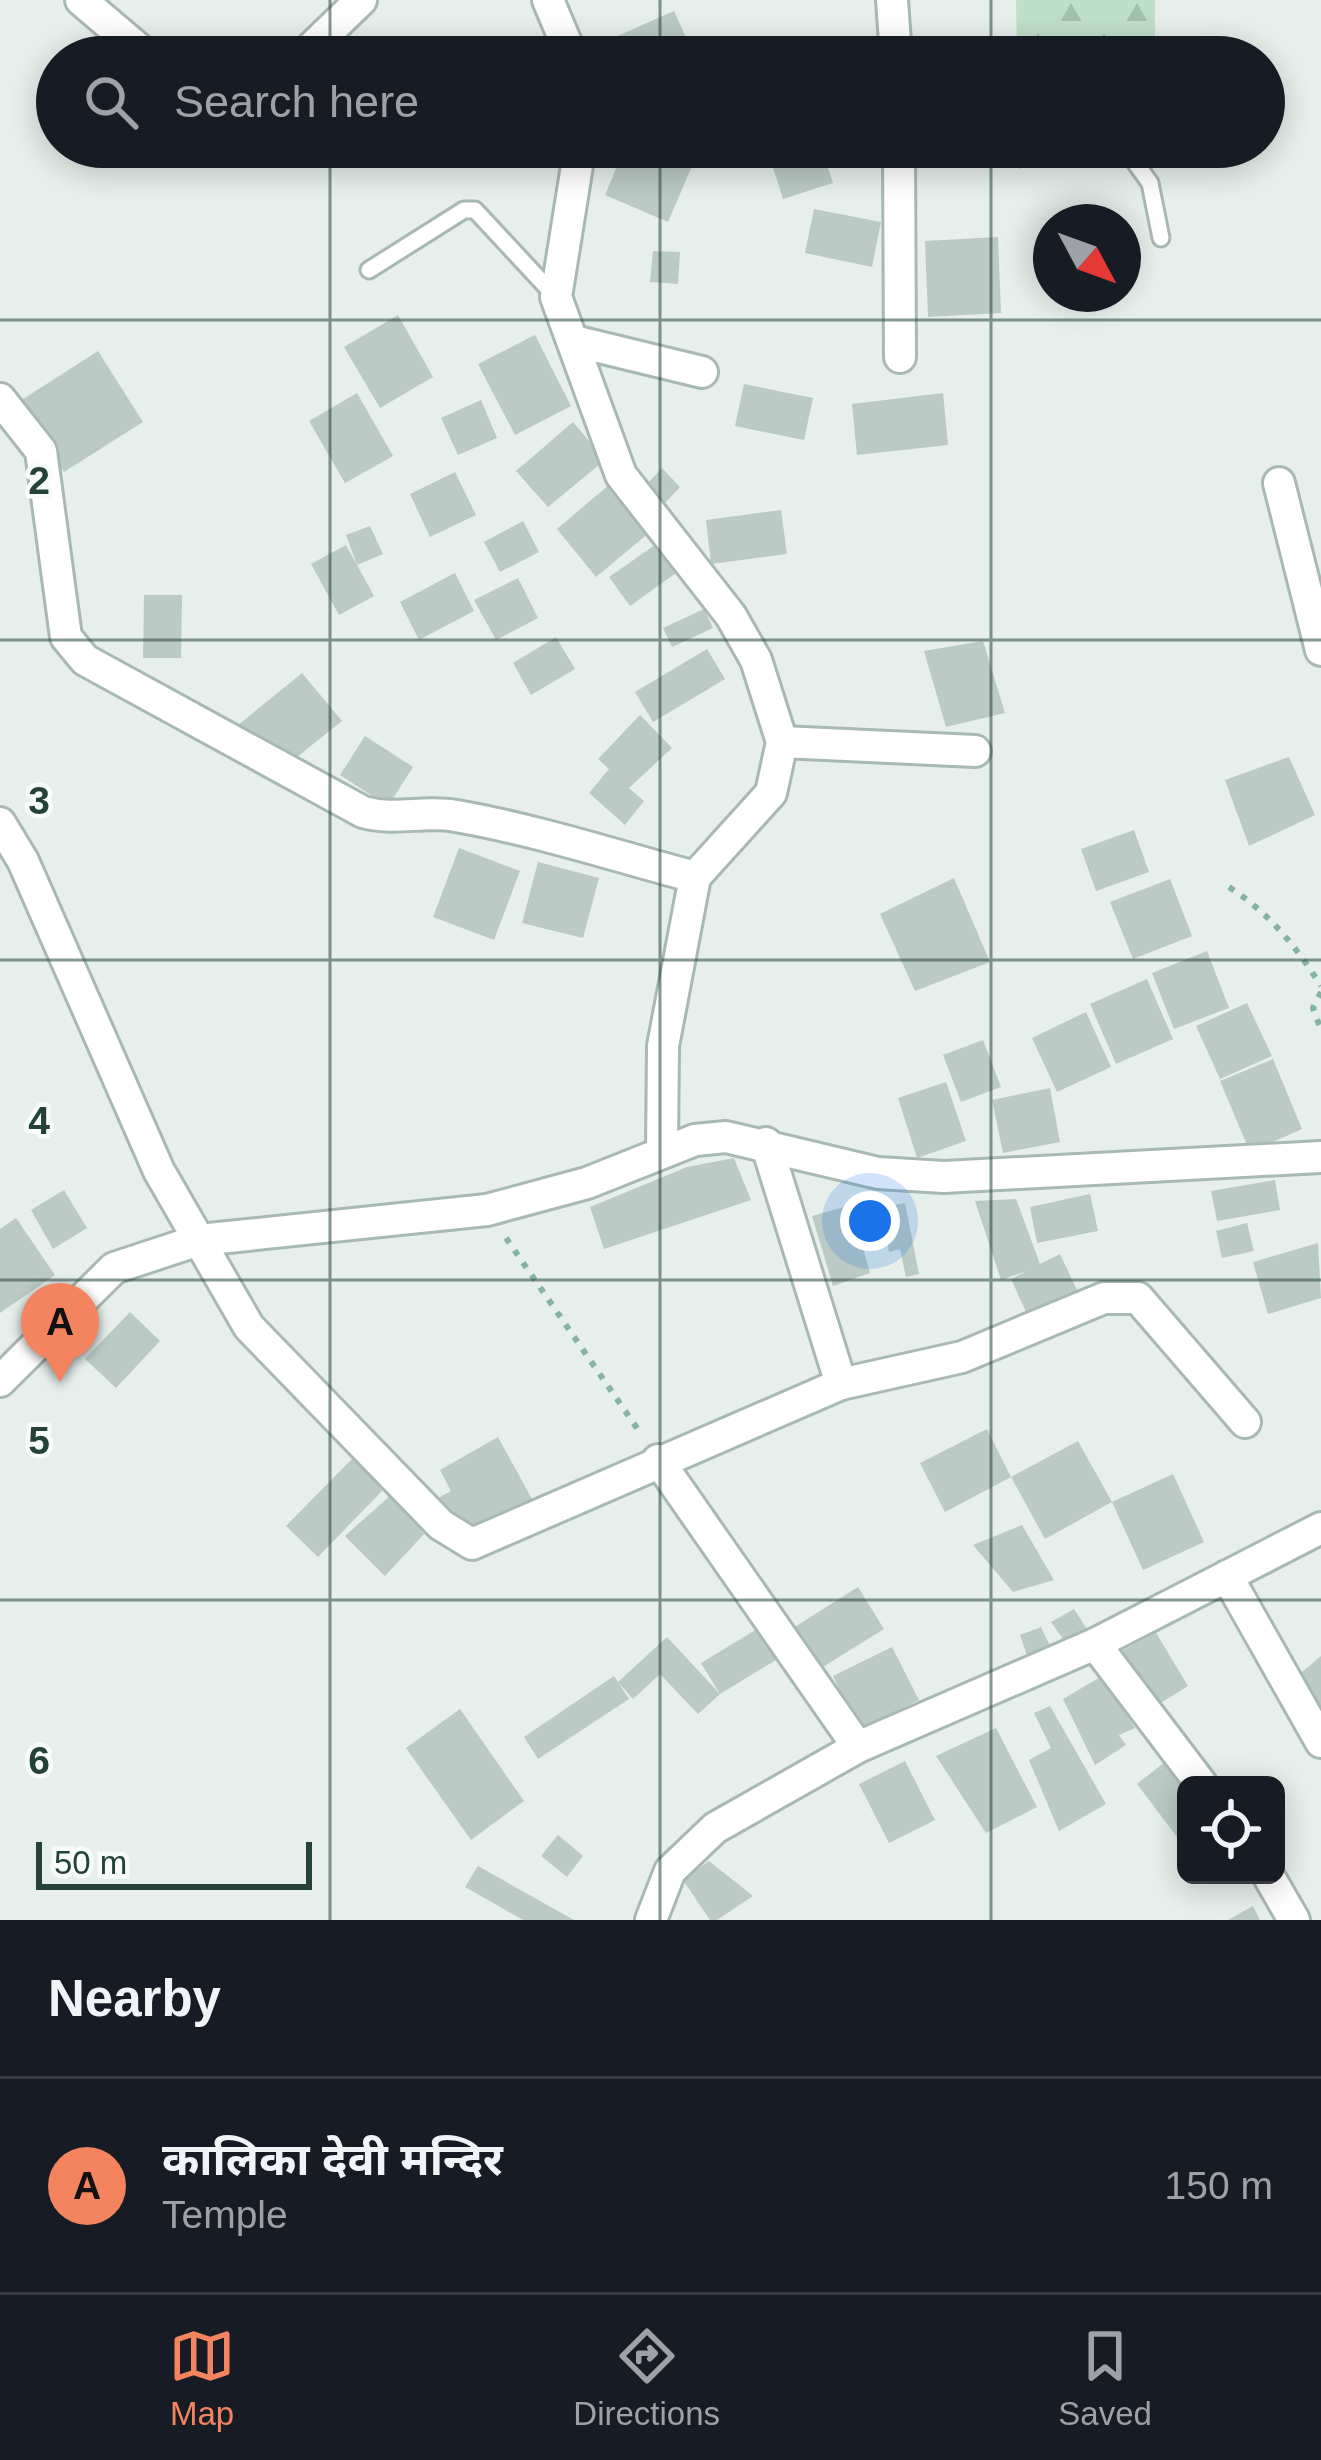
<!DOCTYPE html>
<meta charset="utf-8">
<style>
body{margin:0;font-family:Arial,"Noto Sans Devanagari",sans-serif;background:#242831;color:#f1f3f6}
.controls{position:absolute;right:36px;bottom:36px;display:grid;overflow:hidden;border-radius:18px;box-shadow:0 6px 30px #0003}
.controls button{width:108px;height:108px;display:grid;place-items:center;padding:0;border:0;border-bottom:3px solid #363941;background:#171b24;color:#f1f3f6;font:60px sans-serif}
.compass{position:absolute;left:1033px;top:204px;width:108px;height:108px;border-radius:50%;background:#171b24;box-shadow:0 6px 30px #0003;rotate:131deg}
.scale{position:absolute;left:36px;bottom:30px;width:276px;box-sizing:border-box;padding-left:12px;border:6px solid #24423a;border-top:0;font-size:33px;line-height:42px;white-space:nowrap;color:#24423a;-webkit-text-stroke:9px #f7fbf9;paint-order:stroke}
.you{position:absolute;left:870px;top:1221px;width:42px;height:42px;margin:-30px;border:9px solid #fff;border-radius:50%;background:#1a73e8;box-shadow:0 0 0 18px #1a73e833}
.badge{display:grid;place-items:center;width:78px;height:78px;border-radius:50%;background:#f4845f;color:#111;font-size:39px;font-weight:700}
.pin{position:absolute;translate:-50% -99px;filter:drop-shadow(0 3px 6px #0008)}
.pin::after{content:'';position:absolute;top:63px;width:42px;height:36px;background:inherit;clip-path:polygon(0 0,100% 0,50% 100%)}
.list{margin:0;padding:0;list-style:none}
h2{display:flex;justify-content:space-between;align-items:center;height:156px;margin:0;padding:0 48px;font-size:51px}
h2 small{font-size:39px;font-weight:400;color:#9ea1a6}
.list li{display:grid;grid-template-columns:78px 1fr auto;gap:36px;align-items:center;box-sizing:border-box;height:216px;padding:0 48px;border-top:3px solid #363941}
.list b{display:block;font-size:45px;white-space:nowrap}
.list p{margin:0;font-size:39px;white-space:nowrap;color:#9ea1a6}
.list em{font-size:39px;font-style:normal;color:#9ea1a6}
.icon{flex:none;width:66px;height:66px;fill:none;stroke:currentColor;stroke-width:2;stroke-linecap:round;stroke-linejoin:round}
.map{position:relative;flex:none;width:1321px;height:1920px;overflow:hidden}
.search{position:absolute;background:#171b24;box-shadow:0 6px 30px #0003;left:36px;right:36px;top:36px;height:132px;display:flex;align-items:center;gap:30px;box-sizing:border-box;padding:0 42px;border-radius:66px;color:#9ea1a6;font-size:45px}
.sheet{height:372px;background:#171b24}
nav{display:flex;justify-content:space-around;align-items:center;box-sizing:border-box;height:168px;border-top:3px solid #363941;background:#171b24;font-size:33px;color:#9ea1a6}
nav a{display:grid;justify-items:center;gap:6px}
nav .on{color:#f4845f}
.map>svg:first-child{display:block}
</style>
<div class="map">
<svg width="1321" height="1920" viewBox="0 0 1321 1920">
<defs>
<pattern id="forest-firs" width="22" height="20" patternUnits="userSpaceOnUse" patternTransform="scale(3)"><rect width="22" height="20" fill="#bfe0c8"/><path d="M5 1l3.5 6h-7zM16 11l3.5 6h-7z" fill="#a4c1ad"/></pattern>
</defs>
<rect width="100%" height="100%" fill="#e6efeb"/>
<!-- forest -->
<g fill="url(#forest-firs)">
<polygon points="1016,0 1155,0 1155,57 1017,57"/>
<polygon points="1019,147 1092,147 1019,169"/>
</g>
<!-- building -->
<g fill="#bbcac4">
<polygon points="674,11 695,57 655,57 650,44 623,56 615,37"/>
<polygon points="625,147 645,147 692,166 668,222 605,195"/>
<polygon points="791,147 821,147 833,183 783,199 769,155"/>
<polygon points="814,209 881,222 872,267 805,253"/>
<polygon points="998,237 1001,313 928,317 925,241"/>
<polygon points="653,251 680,252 678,284 650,282"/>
<polygon points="398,315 433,377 380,408 344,347"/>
<polygon points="535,335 571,406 515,435 478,364"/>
<polygon points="98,351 143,422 64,472 20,401"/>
<polygon points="744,384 813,398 804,440 735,426"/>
<polygon points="357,393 393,456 345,483 309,421"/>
<polygon points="943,393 948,445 857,455 852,404"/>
<polygon points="481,400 497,438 458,455 441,418"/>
<polygon points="573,422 605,460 548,507 516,471"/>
<polygon points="662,468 680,487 665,503 648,483"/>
<polygon points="455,472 476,515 430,537 410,494"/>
<polygon points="610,484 650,532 596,577 557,529"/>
<polygon points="781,510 787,554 711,564 706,520"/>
<polygon points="523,521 539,552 500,572 484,542"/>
<polygon points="370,526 383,554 357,565 374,596 339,615 311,564 346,545 357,565 346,535"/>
<polygon points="655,545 676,573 630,606 609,577"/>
<polygon points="455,573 474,611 419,640 400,602"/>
<polygon points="518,578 538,618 496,640 474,600"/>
<polygon points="144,595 182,595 181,658 143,658"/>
<polygon points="704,609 713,628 672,647 663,628"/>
<polygon points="556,637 575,669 531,695 513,663"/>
<polygon points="983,641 1005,713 946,727 924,651"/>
<polygon points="707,649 725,679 653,722 635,692"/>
<polygon points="302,673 342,721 297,757 238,725"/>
<polygon points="640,715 672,748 629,788 644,801 625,825 589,793 609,769 598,759"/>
<polygon points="365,736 413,767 388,806 340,775"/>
<polygon points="1289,757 1315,815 1249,846 1225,780"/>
<polygon points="1134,830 1149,872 1096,891 1081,849"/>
<polygon points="459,848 520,871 494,940 433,917"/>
<polygon points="538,862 599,878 583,938 522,923"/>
<polygon points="954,878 990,962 915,991 880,914"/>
<polygon points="1170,879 1192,936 1133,959 1110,902"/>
<polygon points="1207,951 1229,1008 1174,1029 1152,973"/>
<polygon points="1147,979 1173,1039 1116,1064 1090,1004"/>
<polygon points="1247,1003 1272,1056 1220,1079 1196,1026"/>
<polygon points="1086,1012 1111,1067 1057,1092 1032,1038"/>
<polygon points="983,1040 1001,1087 961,1102 943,1055"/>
<polygon points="1273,1059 1302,1129 1250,1152 1220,1081"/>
<polygon points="946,1082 966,1141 917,1158 898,1098"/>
<polygon points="1050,1088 1060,1142 1003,1153 992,1100"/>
<polygon points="734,1158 751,1200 604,1249 590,1207 687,1167"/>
<polygon points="1275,1180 1280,1210 1217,1221 1211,1191"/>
<polygon points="64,1190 87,1228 53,1249 31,1210"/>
<polygon points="1090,1194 1098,1231 1037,1243 1030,1207"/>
<polygon points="1016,1199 1040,1264 1060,1254 1078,1292 1028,1316 1011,1279 1027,1271 1001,1280 975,1201"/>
<polygon points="905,1203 919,1274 906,1277 900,1249 889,1252 881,1208"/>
<polygon points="851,1205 870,1273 833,1286 812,1216"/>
<polygon points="16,1218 55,1275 0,1313 0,1229"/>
<polygon points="1247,1223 1254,1251 1222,1258 1216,1231"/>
<polygon points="1318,1243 1321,1298 1268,1314 1253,1262"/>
<polygon points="130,1312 160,1341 116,1388 85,1359"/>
<polygon points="987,1429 1011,1477 945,1512 920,1463"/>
<polygon points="498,1437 532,1499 465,1535 429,1503 451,1491 440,1470"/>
<polygon points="1078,1441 1112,1502 1045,1539 1011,1477"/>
<polygon points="357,1454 382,1491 318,1557 286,1526"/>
<polygon points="1173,1474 1204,1542 1143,1570 1112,1502"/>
<polygon points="391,1495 424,1534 385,1576 345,1536"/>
<polygon points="1022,1525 1054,1580 1013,1592 973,1545"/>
<polygon points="858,1587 884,1629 818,1670 793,1628"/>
<polygon points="1074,1609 1088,1631 1065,1642 1051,1622"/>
<polygon points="762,1626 781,1657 720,1694 701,1663"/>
<polygon points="1041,1627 1050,1646 1029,1661 1020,1635"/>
<polygon points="1156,1633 1188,1686 1151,1709 1116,1654"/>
<polygon points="667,1637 720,1694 698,1714 660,1674 633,1699 618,1682"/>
<polygon points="892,1647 919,1700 859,1730 833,1676"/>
<polygon points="1321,1656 1321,1720 1295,1678"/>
<polygon points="614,1676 629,1699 538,1759 524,1737"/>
<polygon points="1102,1676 1135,1728 1119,1735 1126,1745 1095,1765 1063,1699"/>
<polygon points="1050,1706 1106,1804 1059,1831 1029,1760 1051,1748 1034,1713"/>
<polygon points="460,1709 524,1801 471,1840 406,1748"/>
<polygon points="996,1728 1037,1807 986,1833 936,1756"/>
<polygon points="1170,1758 1186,1785 1186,1849 1137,1784"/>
<polygon points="905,1761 935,1820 889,1843 859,1784"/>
<polygon points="558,1835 583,1856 567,1877 541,1856"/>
<polygon points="709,1861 753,1896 717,1920 710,1920 683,1880"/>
<polygon points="478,1866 574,1920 523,1920 465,1887"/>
<polygon points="1253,1906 1260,1920 1228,1920"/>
</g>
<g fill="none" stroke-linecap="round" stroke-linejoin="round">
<defs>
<g id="lane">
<polyline points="1124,147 1150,183 1161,238"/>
<polyline points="369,270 464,210 475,210 554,295"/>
</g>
<g id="street">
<polyline points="81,0 148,57"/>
<polyline points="548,0 572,57"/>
<polyline points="892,0 896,57"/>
<polyline points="302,57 361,0"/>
<polyline points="580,147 556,297 621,475 731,616 756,660 782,742 771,793 695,877"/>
<polyline points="899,147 900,357"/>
<polyline points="574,341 702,372"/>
<path d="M0 399 41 451 66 637 85 660 363 812C395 821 425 810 456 816 537 830 616 856 695 877L663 1046 662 1152"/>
<polyline points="1279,483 1321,650"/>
<polyline points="782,742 975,751"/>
<polyline points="0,823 23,861 159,1171 249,1327 441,1525 472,1544 841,1384 962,1357 1104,1298 1138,1298 1245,1422"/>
<polyline points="766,1143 841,1384"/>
<polyline points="0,1381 114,1268 199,1240 487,1210 587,1183 695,1140 726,1137 878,1173 944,1177 1321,1157"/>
<polyline points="658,1460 858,1747"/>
<polyline points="1227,1576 1321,1742"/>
<polyline points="1095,1644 1202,1785"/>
<polyline points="1268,1875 1294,1920"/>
<polyline points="651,1920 670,1871 715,1828 858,1747 1095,1644 1321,1528"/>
</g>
</defs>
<!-- lane casing -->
<use href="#lane" stroke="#a8b8b2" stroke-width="21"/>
<!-- street casing -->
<use href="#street" stroke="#a8b8b2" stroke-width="36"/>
<!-- path -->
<g stroke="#86b3a5" stroke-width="6" stroke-dasharray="6 9" stroke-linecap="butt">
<path d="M1229 887C1270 914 1295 945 1321 986"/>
<polyline points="1321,992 1313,1008 1321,1030"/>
<polyline points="506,1238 641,1434"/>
</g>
<!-- lane -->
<use href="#lane" stroke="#fff" stroke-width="15"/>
<!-- street -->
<use href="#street" stroke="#fff" stroke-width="30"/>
</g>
<!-- grid -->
<path fill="none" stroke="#24423a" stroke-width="3" stroke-opacity="0.55" d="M330 0V57M660 0V57M991 0V57M330 147V1920M660 147V1920M991 147V1920M0 320H1321M0 640H1321M0 960H1321M0 1280H1321M0 1600H1321"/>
<g font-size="39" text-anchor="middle" font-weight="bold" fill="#24423a" stroke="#f7fbf9" stroke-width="9" stroke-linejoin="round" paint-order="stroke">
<text x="39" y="494">2</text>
<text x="39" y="814">3</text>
<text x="39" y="1134">4</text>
<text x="39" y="1454">5</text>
<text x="39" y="1774">6</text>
</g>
</svg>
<div class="controls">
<button><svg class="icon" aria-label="locate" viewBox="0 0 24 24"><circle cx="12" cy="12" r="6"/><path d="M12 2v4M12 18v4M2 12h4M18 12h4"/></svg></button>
</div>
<svg class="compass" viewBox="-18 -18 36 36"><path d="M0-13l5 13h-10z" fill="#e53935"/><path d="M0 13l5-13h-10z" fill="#9ea1a6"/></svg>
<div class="scale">50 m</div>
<div class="you"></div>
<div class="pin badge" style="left:60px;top:1382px">A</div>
<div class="search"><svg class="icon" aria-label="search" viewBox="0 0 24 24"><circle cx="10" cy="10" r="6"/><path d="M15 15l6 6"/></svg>Search here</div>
</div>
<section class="sheet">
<h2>Nearby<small></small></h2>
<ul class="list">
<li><span class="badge">A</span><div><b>कालिका देवी मन्दिर</b><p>Temple</p></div><em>150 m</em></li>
</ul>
</section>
<nav>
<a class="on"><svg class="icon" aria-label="map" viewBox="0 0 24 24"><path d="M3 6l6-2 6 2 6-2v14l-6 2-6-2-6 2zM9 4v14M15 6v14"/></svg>Map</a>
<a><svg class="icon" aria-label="directions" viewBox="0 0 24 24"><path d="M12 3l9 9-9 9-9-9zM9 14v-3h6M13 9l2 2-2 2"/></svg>Directions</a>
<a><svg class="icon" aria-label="saved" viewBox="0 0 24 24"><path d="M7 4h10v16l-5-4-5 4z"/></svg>Saved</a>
</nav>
